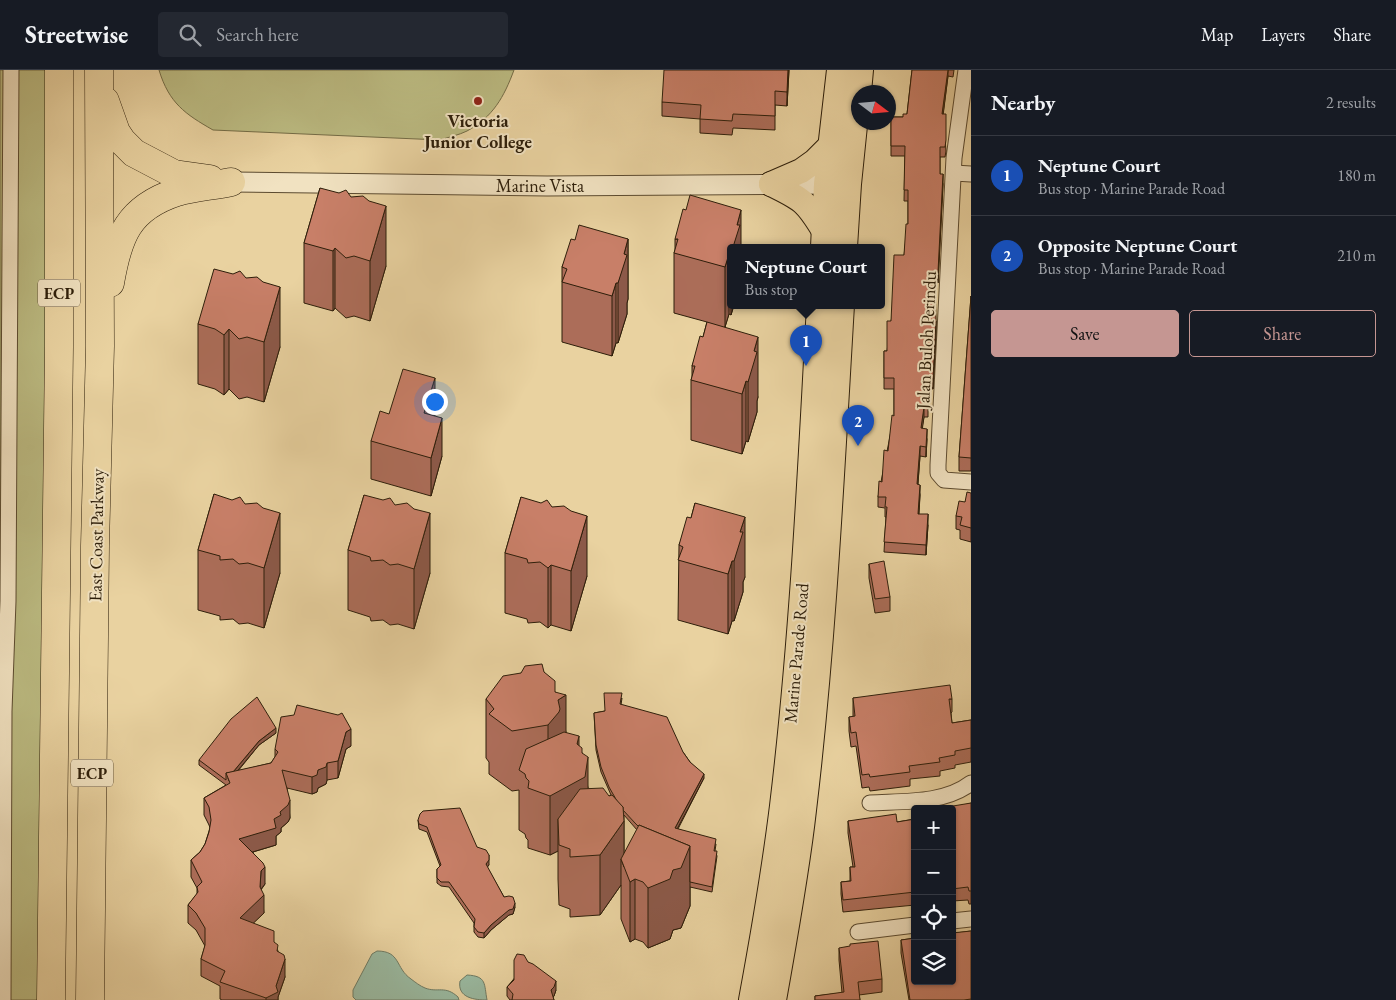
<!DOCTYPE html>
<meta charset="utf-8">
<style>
body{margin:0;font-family:"EB Garamond",serif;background:#242831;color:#f1f3f6}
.controls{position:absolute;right:15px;bottom:15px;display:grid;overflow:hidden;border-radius:5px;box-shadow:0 1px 4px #0004}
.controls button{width:45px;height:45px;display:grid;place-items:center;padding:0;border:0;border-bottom:1px solid #363941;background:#171b24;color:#f1f3f6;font:25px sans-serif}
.compass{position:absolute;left:851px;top:15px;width:45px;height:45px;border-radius:50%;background:#171b24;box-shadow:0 1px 4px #0004;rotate:106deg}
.you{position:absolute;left:434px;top:331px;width:18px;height:18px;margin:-12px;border:4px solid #fff;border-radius:50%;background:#1a73e8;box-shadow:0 0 0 8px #1a73e833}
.badge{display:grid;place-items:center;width:32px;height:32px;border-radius:50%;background:#c59692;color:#fff;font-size:16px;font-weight:700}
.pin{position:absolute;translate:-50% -41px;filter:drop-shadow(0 1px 2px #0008)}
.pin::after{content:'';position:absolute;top:26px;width:18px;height:15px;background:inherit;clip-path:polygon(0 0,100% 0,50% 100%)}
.popup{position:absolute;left:727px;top:174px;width:158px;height:65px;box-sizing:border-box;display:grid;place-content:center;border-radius:5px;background:#171b24;filter:drop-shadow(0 1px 4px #0005);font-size:16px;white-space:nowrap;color:#9ea1a6}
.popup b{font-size:19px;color:#f1f3f6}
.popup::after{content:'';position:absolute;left:50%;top:100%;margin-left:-10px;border:10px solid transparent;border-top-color:#171b24}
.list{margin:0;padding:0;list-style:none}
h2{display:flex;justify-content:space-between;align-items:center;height:65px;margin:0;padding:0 20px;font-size:21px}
h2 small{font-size:16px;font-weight:400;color:#9ea1a6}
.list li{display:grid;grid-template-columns:32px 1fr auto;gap:15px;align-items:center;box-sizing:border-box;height:80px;padding:0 20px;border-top:1px solid #363941}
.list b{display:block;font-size:19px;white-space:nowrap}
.list p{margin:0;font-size:16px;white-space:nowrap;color:#9ea1a6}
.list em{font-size:16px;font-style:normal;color:#9ea1a6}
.actions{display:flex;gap:10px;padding:15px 20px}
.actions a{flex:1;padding:11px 0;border:1px solid #c59692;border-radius:5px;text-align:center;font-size:18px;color:#c59692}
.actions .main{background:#c59692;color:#111}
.icon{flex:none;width:28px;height:28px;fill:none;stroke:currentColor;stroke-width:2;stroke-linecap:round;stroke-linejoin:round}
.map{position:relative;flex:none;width:971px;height:930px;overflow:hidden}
header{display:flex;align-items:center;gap:30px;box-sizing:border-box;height:70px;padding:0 25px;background:#171b24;border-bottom:1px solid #363941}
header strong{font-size:24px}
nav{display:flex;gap:28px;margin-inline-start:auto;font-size:18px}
.search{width:350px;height:45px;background:#242831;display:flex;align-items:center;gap:12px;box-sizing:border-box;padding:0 18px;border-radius:5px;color:#9ea1a6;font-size:19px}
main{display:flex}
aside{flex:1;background:#171b24}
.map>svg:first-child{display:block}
</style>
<header>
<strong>Streetwise</strong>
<div class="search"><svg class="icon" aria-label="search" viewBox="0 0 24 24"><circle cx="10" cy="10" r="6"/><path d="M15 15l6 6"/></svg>Search here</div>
<nav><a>Map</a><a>Layers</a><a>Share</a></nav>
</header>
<main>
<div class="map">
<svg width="971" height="930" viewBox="0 0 971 930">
<rect width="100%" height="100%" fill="#e9d2a0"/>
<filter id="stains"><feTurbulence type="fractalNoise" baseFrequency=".004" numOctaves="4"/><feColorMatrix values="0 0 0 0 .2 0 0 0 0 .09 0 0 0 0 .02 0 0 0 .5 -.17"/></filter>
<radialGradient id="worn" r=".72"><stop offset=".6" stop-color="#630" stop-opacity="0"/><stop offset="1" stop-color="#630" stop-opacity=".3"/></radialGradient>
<!-- green -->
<g fill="#bbba81" stroke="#746c46">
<polygon points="0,0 58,0 51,930 0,930"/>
<path d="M159 0H514C504 27 493 47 467 61 459 65 449 67 440 70L213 60C185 44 169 33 159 0Z"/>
</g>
<!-- water -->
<g fill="#99b89f" stroke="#6e7a63">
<path d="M377 881C401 881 395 898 411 909 415 912 420 916 425 918 438 923 445 915 458 927L459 930H356L353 927V920L372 884Z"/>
<path d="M467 905C487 906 484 914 487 930 475 930 457 928 460 911Z"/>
</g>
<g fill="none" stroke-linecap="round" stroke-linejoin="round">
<defs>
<g id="minor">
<polyline points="966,0 954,88 938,395 938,403 944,410 971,412"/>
<polyline points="954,103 971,104"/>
<path d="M870 733C903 731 944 734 971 713"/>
<polyline points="952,851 971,849"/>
<polyline points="858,862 915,855"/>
<polyline points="3,930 4,641 8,531 11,0"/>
</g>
<polyline id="tertiary" points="231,112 547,116 840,114"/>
<g id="primary">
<polyline points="859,22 861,0"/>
<path d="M771 114C802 129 806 131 824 161"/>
<polyline points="771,114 801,101 815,91 830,76"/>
<polyline points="823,177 826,114 839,0"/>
<polyline points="845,177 849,114 858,26"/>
<path d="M751 930C763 865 774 801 782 736 802 570 810 402 819 235"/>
<path d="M774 930C785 867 797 803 804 740 824 572 832 403 842 235"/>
</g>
<g id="motorway">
<polyline points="105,31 116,62 122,71 134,83 174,104 210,109"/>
<path d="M110 213C118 166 128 138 177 122 194 117 213 116 231 112"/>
<polyline points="51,930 59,277 59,0"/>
<polyline points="90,930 95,476 100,276 99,0"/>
</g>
</defs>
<!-- minor casing -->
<use href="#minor" stroke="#5c4b30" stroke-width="17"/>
<!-- tertiary casing -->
<use href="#tertiary" stroke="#5c4b30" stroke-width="21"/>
<!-- primary casing -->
<use href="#primary" stroke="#2d1e0a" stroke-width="26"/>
<!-- motorway casing -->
<use href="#motorway" stroke="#2d1e0a" stroke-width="29"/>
<!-- minor -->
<use href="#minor" stroke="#f1e2c1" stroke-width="15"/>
<!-- tertiary -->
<use href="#tertiary" stroke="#f1e2c1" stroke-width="19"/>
<!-- primary -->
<use href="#primary" stroke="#e9d2a0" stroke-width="24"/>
<!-- motorway -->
<use href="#motorway" stroke="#e9d2a0" stroke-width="28"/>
</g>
<!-- wall -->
<g fill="#ac6d59" stroke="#2d1e0a" fill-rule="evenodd">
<polygon points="789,0 787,36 775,35 775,60 733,58 732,65 700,63 700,49 662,46 662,32"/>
<polygon points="912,0 954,0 953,7 948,6 943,44 946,81 945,87 940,87 940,104 943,114 938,213 935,213 936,262 933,319 928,319 928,347 924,347 922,358 927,369 926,387 920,386 918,414 920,425 919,444 928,455 926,485 884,482 886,447 885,447 885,438 878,437 878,427 894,346 894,319 884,319 884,281 887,281 891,251 904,185 908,154 908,131 904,131 905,86 891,86 891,47 903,47 907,44"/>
<polygon points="320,118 386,196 370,251 354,246 346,248 335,238 333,241 304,233 304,173"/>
<polygon points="628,169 628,229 627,233 627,244 618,273 616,273 612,286 562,272 562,197 575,170"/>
<polygon points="675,169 741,177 731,177 731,235 734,235 731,245 729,244 725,257 758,327 757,331 757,342 748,372 746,371 742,384 691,370 691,310 692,307 692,296 703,267 707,252 674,243 674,183 675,180"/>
<polygon points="233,204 280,277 264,332 247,327 239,329 229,319 224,325 215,319 198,314 198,254"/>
<polygon points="971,226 971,401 959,401 959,387"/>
<polygon points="389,344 442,386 431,426 371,409 371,371"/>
<polygon points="971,423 971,472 960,469 960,460 956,459 956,446"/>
<polygon points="214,424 280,503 264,558 248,553 239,554 233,549 220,550 220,546 198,540 198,480"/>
<polygon points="364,425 430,503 414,559 398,554 390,555 383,550 371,551 370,547 348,540 348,480"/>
<polygon points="521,427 587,506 571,561 551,555 548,558 540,552 528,553 527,549 505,543 505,483"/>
<polygon points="695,433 745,507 743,512 743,522 734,551 732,551 728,564 678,550 679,475 691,448"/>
<polygon points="869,494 890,527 890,541 875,543 869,508"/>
<path d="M544 602 555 622 566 662 579 676 582 683 588 718 609 726 611 725 601 702 596 680 594 643 605 641 622 628 621 635 683 682 690 692 704 708 678 759 716 774 715 781 717 786 712 822 690 817V836L681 858 673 860 670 869 648 878 643 872 635 869 630 872 621 849V815L600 845 570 847V839L559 835 558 809V781L550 785 528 778V770L526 768 525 764 519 760V720L512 721 489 704V692L486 688V629L521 603ZM624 745 637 760 624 784Z"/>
<polygon points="853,628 952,629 952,642 951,643 952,653 971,650 971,692 955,695 955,698 940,701 940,706 910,709 910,716 870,721 869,717 862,718 856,676 851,677 849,661 849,647 853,647"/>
<polygon points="276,663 259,675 238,701 271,693 275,687 275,679 351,676 346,679 338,708 327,710 326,714 318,718 317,722 312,724 287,718 290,748 288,752 281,758 281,762 276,766 276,775 253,782 265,814 261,820 264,843 253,853 274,872 278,881 285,907 278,927 278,930 222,930 220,929 220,916 201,906 201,889 205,876 196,860 188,853 188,835 197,824 197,818 191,807 191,790 200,782 205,774 210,758 209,755 204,745 204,728 226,715 199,695 199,690"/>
<polygon points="971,733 971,834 969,834 968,830 952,831 952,739"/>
<polygon points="915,749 915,835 843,842 841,824 841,812 850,811 850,797 853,797 848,763 848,751 897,752"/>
<polygon points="418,750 477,777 489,795 487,797 504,827 515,837 513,844 509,845 491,860 484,868 478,867 474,862 474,853 449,817 441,816 437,813 437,799 440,796 427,762 419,759"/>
<polygon points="971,861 971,930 909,930 901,883 901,870"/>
<polygon points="839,878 882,909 882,922 859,925 860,930 815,930 815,926 842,923 839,890"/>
<polygon points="528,892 556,920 554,926 553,927 554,930 510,930 507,926 507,917"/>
</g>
<!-- shaded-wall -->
<g fill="#8c5949" stroke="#2d1e0a">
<polygon points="788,0 789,0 787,36 787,22"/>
<polygon points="948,0 948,6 942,54 942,44"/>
<polygon points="943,104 943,114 938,213 938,202"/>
<polygon points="386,136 386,196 370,251 370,191"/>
<polygon points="741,140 741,177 733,177 737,155"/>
<polygon points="628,169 628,229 627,233 627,244 618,273 618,213 624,184"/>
<polygon points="335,178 335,238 333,241 333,181"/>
<polygon points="729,184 729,244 725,257 725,197"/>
<polygon points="616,213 616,273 612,286 612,226"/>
<polygon points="280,217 280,277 264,332 264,272"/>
<polygon points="731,235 734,235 731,245"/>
<polygon points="936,251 936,262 933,319 933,309"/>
<polygon points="229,259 229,319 224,325 224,265"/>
<polygon points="758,267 758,327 757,331 757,342 748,372 748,312 754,281"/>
<polygon points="435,308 435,345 424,381 424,343"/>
<polygon points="746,311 746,371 742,384 742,324"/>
<polygon points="924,337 924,347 921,368 921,358"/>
<polygon points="442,348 442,386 431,426 431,388"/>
<polygon points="927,359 927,369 926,387 926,377"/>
<polygon points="920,376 920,386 917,425 917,414"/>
<polygon points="920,415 920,425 918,454 918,444"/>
<polygon points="280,443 280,503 264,558 264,498"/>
<polygon points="430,443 430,503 414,559 414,499"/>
<polygon points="928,444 928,455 926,485 926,475"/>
<polygon points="587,446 587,506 571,561 571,501"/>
<polygon points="745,447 745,507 743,512 743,522 734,551 734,491 740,462"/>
<polygon points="732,491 732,551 728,564 728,504"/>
<polygon points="551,495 551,555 548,558 548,498"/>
<polygon points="566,625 566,685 548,715 548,655 558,630"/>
<polygon points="276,658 276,663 259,675 229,711 228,708 259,671"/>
<polygon points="351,659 351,676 346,679 338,708 338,691 346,662"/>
<polygon points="579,666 579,710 588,687 588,747 558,749 558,781 550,785 550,726 577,674"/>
<polygon points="327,693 327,710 326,714 318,718 317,722 312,724 312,707 318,700"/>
<polygon points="704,704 704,708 675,763 675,758"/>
<polygon points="290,730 290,748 288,752 281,758 281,762 276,766 276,775 239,786 239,769 280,742"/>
<polygon points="624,751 624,797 621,789 621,815 600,845 600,785"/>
<polygon points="690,776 690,836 681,858 673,860 670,869 648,878 648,818 673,800"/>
<polygon points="489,785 489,795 486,799 486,794"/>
<polygon points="265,797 265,814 261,819 260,829 264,825 264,843 240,866 240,848 260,817 261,801"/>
<polygon points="635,809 635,869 630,872 630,812"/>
<polygon points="515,833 515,837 513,844 509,845 491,860 484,868 484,863 491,855"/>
<polygon points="285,889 285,907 278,927 278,930 266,930 266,928 276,916"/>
<polygon points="556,911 556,920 554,926 551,930 551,920"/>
</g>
<!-- building -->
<g fill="#c87f68" stroke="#2d1e0a">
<polygon points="664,0 788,0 787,22 775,21 775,46 733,44 732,51 700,49 701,35 662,32"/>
<polygon points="912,0 948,0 942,44 946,44 946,70 945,77 940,77 940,104 943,104 938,202 935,202 936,251 933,309 928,309 928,337 924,337 921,358 927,359 926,377 920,376 917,414 920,415 918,444 928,444 926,475 884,472 887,437 885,437 886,427 878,427 879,411 882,412 884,380 888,381 892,345 894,346 894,308 884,308 884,281 887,281 887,251 891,251 894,185 904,185 906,154 908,154 908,120 904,120 905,76 891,76 891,47 903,47 903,44 907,44"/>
<polygon points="320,118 339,123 346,120 351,127 363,126 369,131 386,136 370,191 354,186 346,188 335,178 333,181 304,173"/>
<polygon points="690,125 741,140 737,155 740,155 733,177 731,177 731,185 729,184 725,197 674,183 678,169 675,169 683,139 686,140"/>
<polygon points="579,155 628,169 624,184 627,185 618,213 616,213 612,226 562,212 567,199 562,197 571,169 575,170"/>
<polygon points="214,199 233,204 240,201 246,208 257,207 263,212 280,217 264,272 247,267 239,269 229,259 224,265 215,259 198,254"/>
<polygon points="971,226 971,388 959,387"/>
<polygon points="707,252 758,267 754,281 757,282 748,312 746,311 742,324 691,310 695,296 692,296 700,266 703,267"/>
<polygon points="403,299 435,308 424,343 442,348 431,388 371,371 380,341 389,344"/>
<polygon points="967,422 971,423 971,458 960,455 962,447 956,446 959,431 965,432"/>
<polygon points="214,424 232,430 240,427 245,434 257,433 263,438 280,443 264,498 248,493 239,494 233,489 220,490 220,486 198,480"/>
<polygon points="364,425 383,430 390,428 395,435 407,433 414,439 430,443 414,499 398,494 390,495 383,490 371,491 370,487 348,480"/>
<polygon points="521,427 541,433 547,430 552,437 564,436 571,441 587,446 571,501 551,495 548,498 540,492 528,493 527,489 505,483"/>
<polygon points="695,433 745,447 740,462 743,462 734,491 732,491 728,504 678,490 683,477 679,475 687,447 691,448"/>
<polygon points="884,491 890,527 875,529 869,494"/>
<polygon points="542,594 544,602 555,611 555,622 566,625 558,630 560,639 559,642 548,655 512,661 489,644 494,639 486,629 503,606 521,603 525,596"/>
<polygon points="950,615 952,629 949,629 952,653 971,650 971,678 955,681 955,685 939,688 940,692 909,696 910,702 870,707 869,704 862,705 856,662 851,663 849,647 855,646 853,628"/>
<polygon points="604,623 622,623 620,634 667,647 683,682 690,692 704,704 675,758 716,769 714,781 717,781 712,817 690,812 690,776 639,755 638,756 635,753 623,740 623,737 617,731 609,717 601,697 596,675 594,643 605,641"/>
<polygon points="257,627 276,658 259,671 233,702 226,703 226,710 199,690 231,649"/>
<polygon points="297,635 338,645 342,643 351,659 346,662 338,691 327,693 326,697 318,700 317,705 312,707 282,700 290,730 288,735 280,742 281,745 274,749 276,758 239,769 263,793 265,797 261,801 260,817 264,825 240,848 274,861 274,872 278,875 277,881 284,885 285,889 276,916 278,922 266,928 220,912 225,901 201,889 205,875 205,858 196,843 188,835 198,822 197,817 202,812 191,790 200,782 205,774 209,762 211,750 209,737 204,728 230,713 226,703 271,693 278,682 275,679 281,647 294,645"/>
<polygon points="564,662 579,666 577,674 582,678 582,683 588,687 585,707 550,726 528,718 529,711 526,708 525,704 519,700 526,679"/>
<polygon points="603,718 609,726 612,725 623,737 624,751 600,785 570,787 570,779 559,775 558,749 580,719"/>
<polygon points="971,733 971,821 969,821 968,817 952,819 952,739 935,739"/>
<polygon points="460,738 477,777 486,780 489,785 489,790 486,794 504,827 509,826 513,827 515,833 513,839 509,840 491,855 484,863 478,862 474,857 475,849 449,812 441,812 437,808 437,799 441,795 427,757 419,754 418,750 420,744 423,741"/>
<polygon points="896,744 897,752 915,749 915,822 843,830 841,812 851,811 850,797 855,797 848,751"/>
<polygon points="639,755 690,776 681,798 673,800 670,809 648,818 643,812 635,809 630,812 621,789"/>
<polygon points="971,861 971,929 964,930 910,930 901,870 915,868 915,911 952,911 952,863"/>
<polygon points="878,871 882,909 858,912 860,930 815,930 815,926 844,922 839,878 850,876 850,874"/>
<polygon points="517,884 524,885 528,892 533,894 556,911 554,917 551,920 554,930 512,930 513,924 507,917 514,910 514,890"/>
</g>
<!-- markers -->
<circle fill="#8f2418" stroke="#f1e2c1" stroke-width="2" cx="478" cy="31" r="5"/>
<g text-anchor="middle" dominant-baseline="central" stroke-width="4" stroke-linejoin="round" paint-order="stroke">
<!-- shield labels -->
<g fill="#f1e2c1" stroke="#685941" stroke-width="1">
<rect x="38" y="209.5" width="42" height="27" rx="4"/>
<rect x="71" y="689.5" width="42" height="27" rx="4"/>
</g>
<g font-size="16" font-weight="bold" fill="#2d1e0a">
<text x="59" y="223">ECP</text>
<text x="92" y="703">ECP</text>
</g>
<!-- poi labels -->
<g font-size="18" font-weight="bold" fill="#2d1e0a" stroke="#f1e2c1">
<text x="478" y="50">Victoria<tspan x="478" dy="21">Junior College</tspan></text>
</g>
<!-- street labels -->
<g font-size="18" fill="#2d1e0a" stroke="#f1e2c1">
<text x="540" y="115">Marine Vista</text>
<text transform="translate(926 270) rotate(-87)">Jalan Buloh Perindu</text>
<text transform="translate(96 465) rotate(-89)">East Coast Parkway</text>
<text transform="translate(796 583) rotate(-85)">Marine Parade Road</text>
</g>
</g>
<rect width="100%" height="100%" filter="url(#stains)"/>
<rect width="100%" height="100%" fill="url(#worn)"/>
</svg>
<div class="controls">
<button>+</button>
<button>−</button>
<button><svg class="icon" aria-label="locate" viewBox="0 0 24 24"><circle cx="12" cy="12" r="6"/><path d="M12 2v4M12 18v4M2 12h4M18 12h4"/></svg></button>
<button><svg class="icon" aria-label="layers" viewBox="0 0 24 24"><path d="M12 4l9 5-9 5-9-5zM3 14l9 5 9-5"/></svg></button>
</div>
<svg class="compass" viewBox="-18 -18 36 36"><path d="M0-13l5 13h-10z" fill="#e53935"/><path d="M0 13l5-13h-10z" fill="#9ea1a6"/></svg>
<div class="you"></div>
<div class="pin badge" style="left:806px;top:296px;background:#1a4fb4">1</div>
<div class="popup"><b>Neptune Court</b>Bus stop</div>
<div class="pin badge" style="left:858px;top:376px;background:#1a4fb4">2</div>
</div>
<aside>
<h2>Nearby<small>2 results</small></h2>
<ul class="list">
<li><span class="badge" style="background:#1a4fb4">1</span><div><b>Neptune Court</b><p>Bus stop · Marine Parade Road</p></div><em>180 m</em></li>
<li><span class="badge" style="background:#1a4fb4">2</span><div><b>Opposite Neptune Court</b><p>Bus stop · Marine Parade Road</p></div><em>210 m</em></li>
</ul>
<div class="actions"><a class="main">Save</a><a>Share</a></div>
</aside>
</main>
